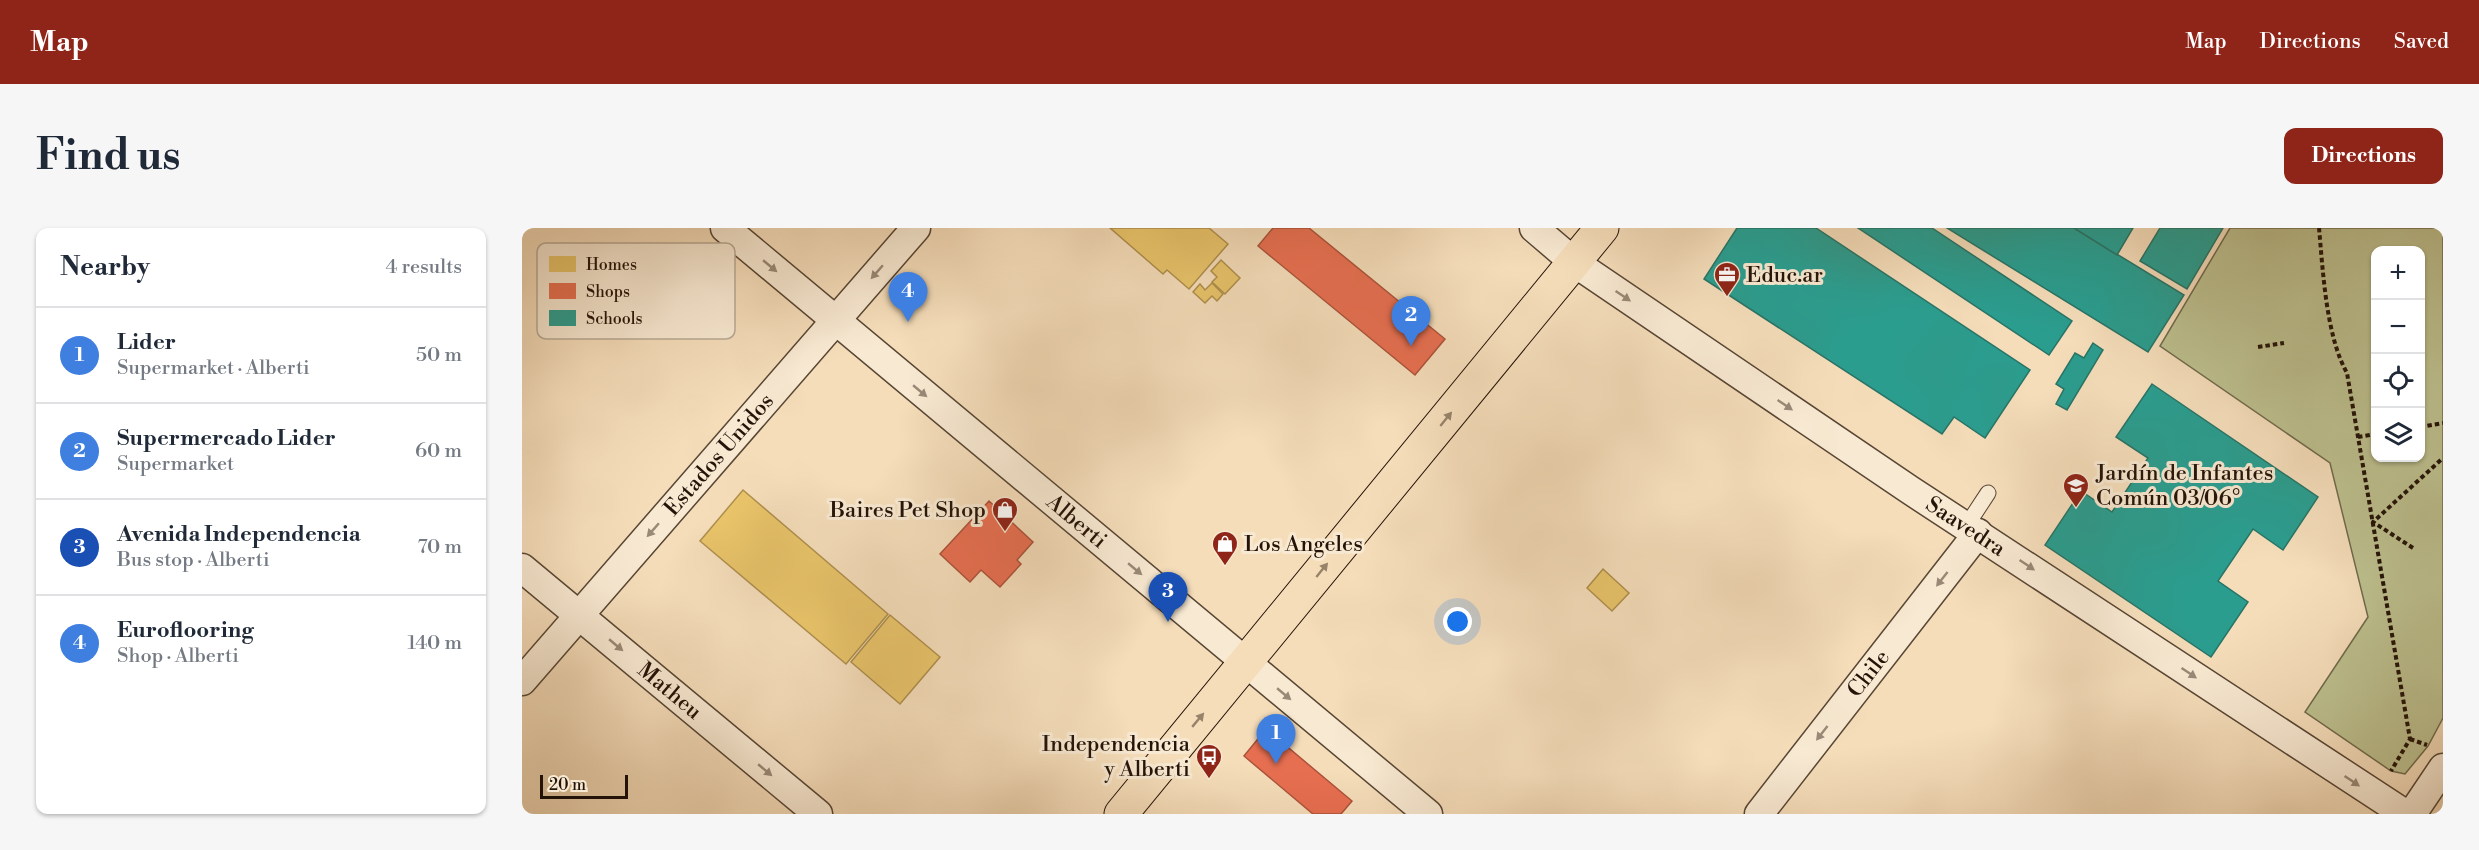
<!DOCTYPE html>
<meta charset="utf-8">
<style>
body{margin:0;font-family:"Libre Bodoni",serif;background:#f6f6f7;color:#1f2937}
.controls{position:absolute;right:18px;top:18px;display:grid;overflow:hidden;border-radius:12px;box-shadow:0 2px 4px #0004}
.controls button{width:54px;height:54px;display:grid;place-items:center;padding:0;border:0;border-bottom:2px solid #e0e1e3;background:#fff;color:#1f2937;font:30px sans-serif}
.scale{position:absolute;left:18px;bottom:15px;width:88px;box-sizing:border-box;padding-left:6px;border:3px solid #241308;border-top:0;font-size:16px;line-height:21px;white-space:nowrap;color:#241308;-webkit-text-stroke:4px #f8e9d2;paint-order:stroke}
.you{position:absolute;left:936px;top:394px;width:21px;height:21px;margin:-15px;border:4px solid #fff;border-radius:50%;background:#1a73e8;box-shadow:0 0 0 9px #1a73e833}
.badge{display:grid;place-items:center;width:39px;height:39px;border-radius:50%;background:#8f2418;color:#fff;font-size:20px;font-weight:700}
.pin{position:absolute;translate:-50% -50px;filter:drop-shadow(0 2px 3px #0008)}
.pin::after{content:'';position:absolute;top:32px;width:21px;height:18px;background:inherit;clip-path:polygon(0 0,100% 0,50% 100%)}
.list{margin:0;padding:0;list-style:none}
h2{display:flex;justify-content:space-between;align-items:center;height:78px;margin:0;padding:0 24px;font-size:26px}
h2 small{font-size:20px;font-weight:400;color:#747a83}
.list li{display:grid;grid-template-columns:39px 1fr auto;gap:18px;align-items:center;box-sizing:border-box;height:96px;padding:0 24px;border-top:2px solid #e0e1e3}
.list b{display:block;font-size:22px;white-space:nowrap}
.list p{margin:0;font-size:20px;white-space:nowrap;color:#747a83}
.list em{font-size:20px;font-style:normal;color:#747a83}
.icon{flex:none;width:33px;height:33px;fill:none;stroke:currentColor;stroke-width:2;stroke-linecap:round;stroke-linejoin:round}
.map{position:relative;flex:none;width:1921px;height:586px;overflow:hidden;border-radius:12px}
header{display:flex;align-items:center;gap:36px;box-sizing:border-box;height:84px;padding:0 30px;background:#8f2418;color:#fff}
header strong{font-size:28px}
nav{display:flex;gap:33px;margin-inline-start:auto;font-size:21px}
.intro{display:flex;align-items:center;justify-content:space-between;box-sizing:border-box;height:144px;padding:0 36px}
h1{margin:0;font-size:42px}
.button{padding:15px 27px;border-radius:12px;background:#8f2418;color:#fff;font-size:21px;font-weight:700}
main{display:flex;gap:36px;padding:0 36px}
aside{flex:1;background:#fff;border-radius:12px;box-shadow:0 2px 4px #0004}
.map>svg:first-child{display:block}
</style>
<header>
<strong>Map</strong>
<nav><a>Map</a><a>Directions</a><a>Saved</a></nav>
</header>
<div class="intro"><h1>Find us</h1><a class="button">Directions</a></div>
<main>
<aside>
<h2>Nearby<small>4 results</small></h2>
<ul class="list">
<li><span class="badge" style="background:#3f7fe0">1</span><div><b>Lider</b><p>Supermarket · Alberti</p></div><em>50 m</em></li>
<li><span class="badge" style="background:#3f7fe0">2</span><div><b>Supermercado Lider</b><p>Supermarket</p></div><em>60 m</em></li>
<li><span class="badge" style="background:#1a4fb4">3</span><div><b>Avenida Independencia</b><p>Bus stop · Alberti</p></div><em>70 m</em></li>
<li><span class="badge" style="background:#3f7fe0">4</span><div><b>Euroflooring</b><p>Shop · Alberti</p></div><em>140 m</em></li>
</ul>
</aside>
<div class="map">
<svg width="1921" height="586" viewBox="0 0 1921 586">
<rect width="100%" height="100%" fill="#f5ddba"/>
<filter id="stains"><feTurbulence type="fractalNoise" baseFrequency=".00333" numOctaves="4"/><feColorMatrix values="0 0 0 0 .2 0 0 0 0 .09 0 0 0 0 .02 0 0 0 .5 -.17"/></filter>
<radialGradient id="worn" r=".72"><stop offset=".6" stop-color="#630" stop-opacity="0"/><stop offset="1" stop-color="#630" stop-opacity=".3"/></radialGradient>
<!-- green -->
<path fill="#bdc08f" stroke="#706a4c" stroke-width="1.5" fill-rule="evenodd" d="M1708 0H1921V490L1906 518 1883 546 1869 543 1783 484 1846 389 1808 235 1638 118ZM1854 22H1898V230H1854Z"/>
<!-- homes -->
<g fill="#e9c46a" stroke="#ae8f4d" stroke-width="1.5">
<polygon points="588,0 687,0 706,16 667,61 645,42 641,46"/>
<polygon points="699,32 718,50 703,66 690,54 695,49 689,43"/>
<polygon points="690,55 701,66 695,73 690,68 683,75 671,64 678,56 683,62"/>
<polygon points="221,262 366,386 324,436 178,313"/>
<polygon points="1081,341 1107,365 1090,383 1065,360"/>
<polygon points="368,387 418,429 378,476 329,434"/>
</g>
<!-- shops -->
<g fill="#e76f51" stroke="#ac533b" stroke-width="1.5">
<polygon points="751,0 787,0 923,111 893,147 736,18"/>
<polygon points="467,273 511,314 495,332 499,336 478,359 459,342 448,354 418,326"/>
<polygon points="744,501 830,573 819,586 791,586 722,528"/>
</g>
<!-- schools -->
<g fill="#2a9d8f" stroke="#287466" stroke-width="1.5">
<polygon points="1215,0 1294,0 1508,142 1463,210 1432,189 1420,206 1182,51"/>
<polygon points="1336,0 1410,0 1550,93 1527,127"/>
<polygon points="1425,0 1552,0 1662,67 1626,124"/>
<polygon points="1552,0 1611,0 1595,27"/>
<polygon points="1638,0 1701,0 1665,61 1618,33"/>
<polygon points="1571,115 1581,122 1545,182 1534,176 1542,161 1534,156 1553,125 1562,130"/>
<polygon points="1630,156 1796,269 1761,322 1731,301 1696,353 1726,374 1689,429 1523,317 1559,263 1590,284 1626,230 1594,209"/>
</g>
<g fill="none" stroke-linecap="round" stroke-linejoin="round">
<defs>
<polyline id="lane" points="1445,297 1466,265"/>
<g id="street">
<path id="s1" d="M203 0 906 586"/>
<path id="s2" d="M1012 0 1053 35 1388 262 1883 586"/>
<path id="s3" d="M0 340 296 586"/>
<path id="s4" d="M0 453 394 0"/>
<path id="s5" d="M1237 586 1456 305"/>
<polyline points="1890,586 1921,540"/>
</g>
<polyline id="primary" points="599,586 1080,0"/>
</defs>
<!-- lane casing -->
<use href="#lane" stroke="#584634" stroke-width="17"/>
<!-- street casing -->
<use href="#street" stroke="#584634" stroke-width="31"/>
<!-- primary casing -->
<use href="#primary" stroke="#241308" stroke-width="35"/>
<!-- path -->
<g stroke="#241308" stroke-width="4" stroke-dasharray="4.5 3" stroke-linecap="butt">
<path d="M1797 0C1801 43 1804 108 1825 145L1888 511 1869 543"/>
<polyline points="1736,119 1762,115"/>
<polyline points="1898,199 1921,195"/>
<polyline points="1836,209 1854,206"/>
<polyline points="1891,320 1851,294 1921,230"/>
<polyline points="1888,511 1905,517"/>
</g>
<!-- lane -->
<use href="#lane" stroke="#f8e9d2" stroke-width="15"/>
<!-- street -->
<use href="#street" stroke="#f8e9d2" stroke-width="28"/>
<!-- primary -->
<use href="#primary" stroke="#f5ddba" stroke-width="33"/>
</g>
<!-- one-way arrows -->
<defs><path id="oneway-solid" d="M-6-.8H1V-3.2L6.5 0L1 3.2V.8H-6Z" transform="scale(1.5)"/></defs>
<g fill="#998977">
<use href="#oneway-solid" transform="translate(248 38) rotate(40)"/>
<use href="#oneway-solid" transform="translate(355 44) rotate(131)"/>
<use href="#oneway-solid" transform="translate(1101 68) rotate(34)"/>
<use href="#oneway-solid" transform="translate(398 163) rotate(40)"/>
<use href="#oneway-solid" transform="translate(1263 177) rotate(34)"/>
<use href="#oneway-solid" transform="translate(131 302) rotate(131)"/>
<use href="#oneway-solid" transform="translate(1505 337) rotate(34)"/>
<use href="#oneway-solid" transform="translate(613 341) rotate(40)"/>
<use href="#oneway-solid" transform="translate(1420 351) rotate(128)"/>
<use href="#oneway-solid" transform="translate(94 417) rotate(40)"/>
<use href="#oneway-solid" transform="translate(1667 445) rotate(34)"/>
<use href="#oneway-solid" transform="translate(762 466) rotate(40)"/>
<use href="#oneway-solid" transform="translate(1300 505) rotate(128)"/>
<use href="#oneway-solid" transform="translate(243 542) rotate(40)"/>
<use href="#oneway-solid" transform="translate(1830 553) rotate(34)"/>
</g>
<g fill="#97826a">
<use href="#oneway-solid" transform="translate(924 191) rotate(-51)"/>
<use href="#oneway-solid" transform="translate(800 342) rotate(-51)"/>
<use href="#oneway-solid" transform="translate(676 492) rotate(-50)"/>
</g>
<!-- icons -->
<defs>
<symbol id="office-pin" viewBox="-11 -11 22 30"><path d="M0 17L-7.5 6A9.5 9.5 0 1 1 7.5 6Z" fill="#8f2418" stroke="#f8e9d2"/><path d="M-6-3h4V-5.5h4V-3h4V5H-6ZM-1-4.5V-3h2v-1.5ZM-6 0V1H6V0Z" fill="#fff"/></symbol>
<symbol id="school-pin" viewBox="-11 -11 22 30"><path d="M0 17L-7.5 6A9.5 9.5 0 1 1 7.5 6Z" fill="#8f2418" stroke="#f8e9d2"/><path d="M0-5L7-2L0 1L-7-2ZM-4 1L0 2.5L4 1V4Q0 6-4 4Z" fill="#fff"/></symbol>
<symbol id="shop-pin" viewBox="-11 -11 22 30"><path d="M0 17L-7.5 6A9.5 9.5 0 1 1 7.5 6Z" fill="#8f2418" stroke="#f8e9d2"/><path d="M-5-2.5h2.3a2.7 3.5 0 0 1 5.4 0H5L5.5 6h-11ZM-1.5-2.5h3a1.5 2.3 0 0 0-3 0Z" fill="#fff"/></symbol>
<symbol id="bus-pin" viewBox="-11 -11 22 30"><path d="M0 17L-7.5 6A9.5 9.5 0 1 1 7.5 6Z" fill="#8f2418" stroke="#f8e9d2"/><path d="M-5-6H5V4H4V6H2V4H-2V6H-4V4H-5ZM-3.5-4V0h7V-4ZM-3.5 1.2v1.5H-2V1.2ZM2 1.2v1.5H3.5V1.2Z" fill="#fff"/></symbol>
</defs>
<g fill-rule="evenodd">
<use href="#office-pin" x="1190" y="32" width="30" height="40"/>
<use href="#school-pin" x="1539" y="243" width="30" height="40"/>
<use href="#shop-pin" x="468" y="267" width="30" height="40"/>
<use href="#shop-pin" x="688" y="301" width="30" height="40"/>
<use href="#bus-pin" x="672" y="514" width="30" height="40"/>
</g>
<g text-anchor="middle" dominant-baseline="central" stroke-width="6" stroke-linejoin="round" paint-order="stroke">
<!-- poi labels -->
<g font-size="22" fill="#241308" stroke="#f8e9d2" text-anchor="start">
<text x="1224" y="47">Educ.ar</text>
<text x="1574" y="245">Jardín de Infantes<tspan x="1574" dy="25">Común 03/06°</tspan></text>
<text x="464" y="282" text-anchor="end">Baires Pet Shop</text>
<text x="722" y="316">Los Angeles</text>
<text x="668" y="516" text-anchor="end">Independencia<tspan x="668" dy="25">y Alberti</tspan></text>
</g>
<!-- street labels -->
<g font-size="22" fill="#241308" stroke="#f8e9d2">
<text stroke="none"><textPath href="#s4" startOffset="300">Estados Unidos</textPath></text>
<text stroke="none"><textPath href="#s1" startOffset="458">Alberti</textPath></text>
<text stroke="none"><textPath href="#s2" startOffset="525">Saavedra</textPath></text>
<text stroke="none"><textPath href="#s5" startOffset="178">Chile</textPath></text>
<text stroke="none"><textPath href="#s3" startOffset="192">Matheu</textPath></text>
</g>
</g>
<!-- legend -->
<rect x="15" y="15" width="198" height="96" rx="9" fill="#f8e9d2" stroke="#b8a995" stroke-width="1.5"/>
<rect x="27" y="28" width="27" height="16" fill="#e9c46a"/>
<rect x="27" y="55" width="27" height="16" fill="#e76f51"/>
<rect x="27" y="82" width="27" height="16" fill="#2a9d8f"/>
<g font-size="16" fill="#241308">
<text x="64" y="42">Homes</text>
<text x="64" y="69">Shops</text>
<text x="64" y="96">Schools</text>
</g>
<rect width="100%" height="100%" filter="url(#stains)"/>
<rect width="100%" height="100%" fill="url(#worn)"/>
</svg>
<div class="controls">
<button>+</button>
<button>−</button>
<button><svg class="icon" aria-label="locate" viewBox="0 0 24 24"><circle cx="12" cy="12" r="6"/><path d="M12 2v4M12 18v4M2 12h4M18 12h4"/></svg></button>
<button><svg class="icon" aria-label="layers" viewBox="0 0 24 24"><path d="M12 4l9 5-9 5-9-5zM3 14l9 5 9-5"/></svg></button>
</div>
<div class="scale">20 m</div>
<div class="you"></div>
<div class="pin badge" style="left:754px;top:536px;background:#3f7fe0">1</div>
<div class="pin badge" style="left:889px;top:118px;background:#3f7fe0">2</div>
<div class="pin badge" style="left:646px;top:394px;background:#1a4fb4">3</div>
<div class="pin badge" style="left:386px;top:94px;background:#3f7fe0">4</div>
</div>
</main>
